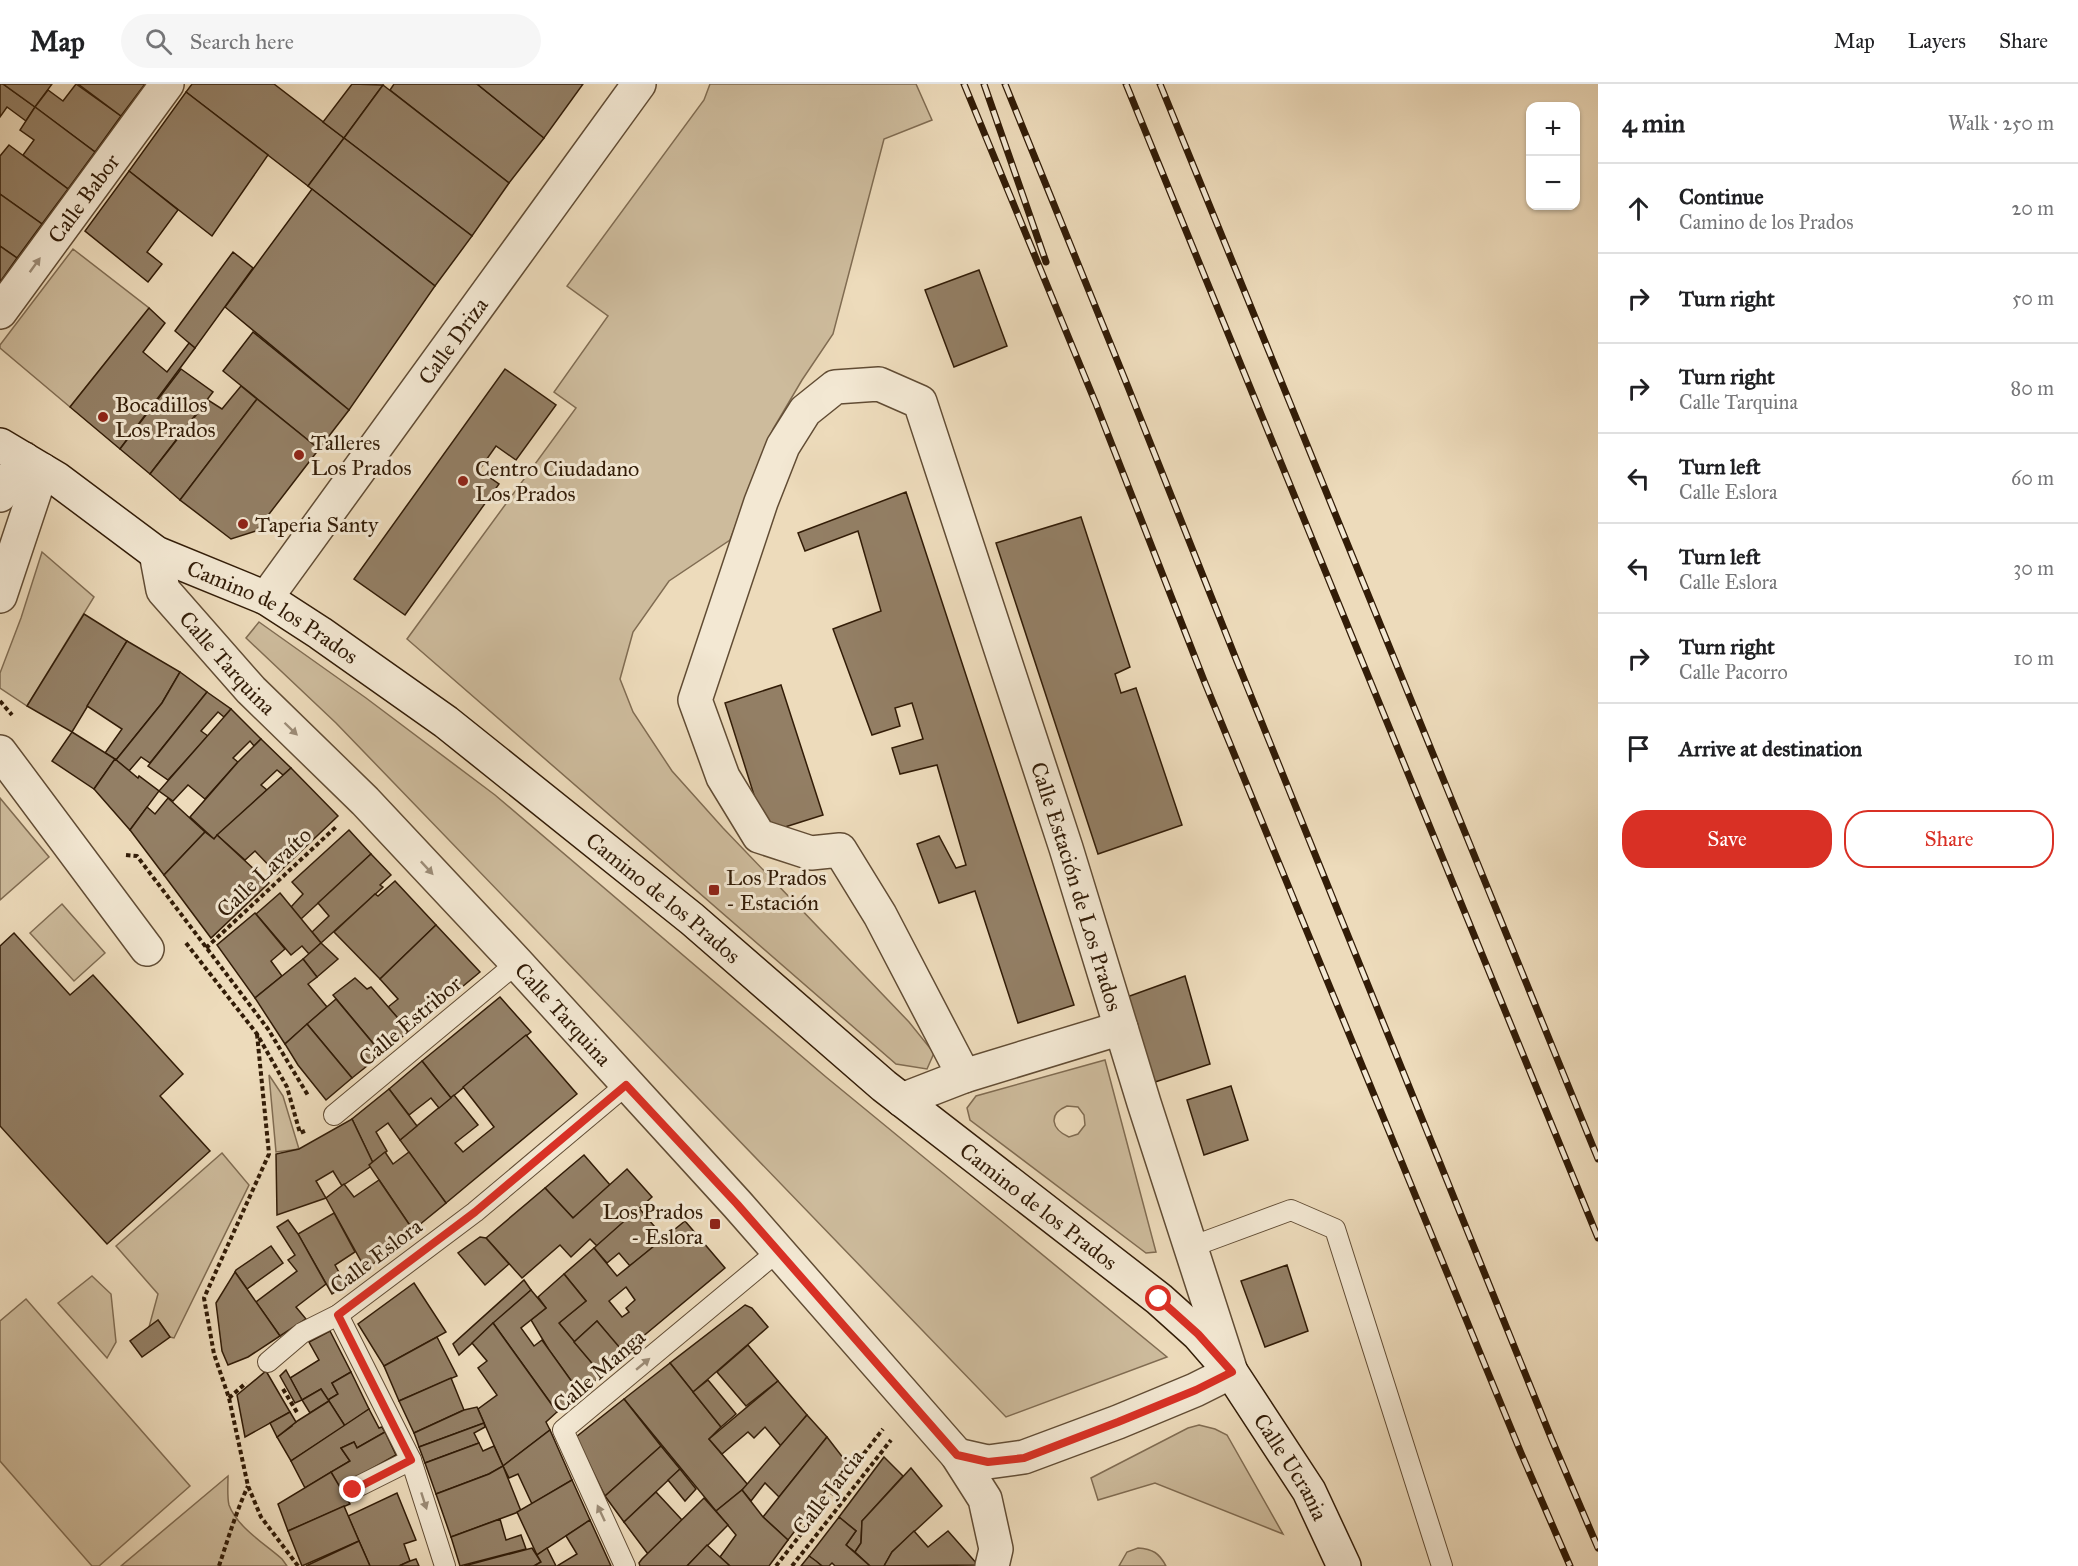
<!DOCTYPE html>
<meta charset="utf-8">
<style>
body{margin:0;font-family:"IM FELL Great Primer",serif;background:#f6f6f6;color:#202124}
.controls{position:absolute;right:18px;top:18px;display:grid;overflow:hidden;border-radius:12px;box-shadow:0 2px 4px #0004}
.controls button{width:54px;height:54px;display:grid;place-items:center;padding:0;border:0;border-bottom:2px solid #e0e0e0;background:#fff;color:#202124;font:30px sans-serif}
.stop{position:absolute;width:18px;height:18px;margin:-14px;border:4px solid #d93025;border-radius:50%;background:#fff}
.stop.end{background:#d93025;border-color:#fff;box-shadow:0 2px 6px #0008}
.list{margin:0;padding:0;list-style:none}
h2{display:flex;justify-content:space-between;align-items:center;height:78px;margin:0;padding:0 24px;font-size:26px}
h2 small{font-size:20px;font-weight:400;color:#757577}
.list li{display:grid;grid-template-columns:39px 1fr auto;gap:18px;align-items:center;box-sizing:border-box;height:90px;padding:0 24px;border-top:2px solid #e0e0e0}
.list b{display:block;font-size:22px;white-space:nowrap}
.list p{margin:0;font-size:20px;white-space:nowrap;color:#757577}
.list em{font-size:20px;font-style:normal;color:#757577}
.actions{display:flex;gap:12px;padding:18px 24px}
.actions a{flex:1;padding:14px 0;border:2px solid #d93025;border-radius:24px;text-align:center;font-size:21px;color:#d93025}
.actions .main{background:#d93025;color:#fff}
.icon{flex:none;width:33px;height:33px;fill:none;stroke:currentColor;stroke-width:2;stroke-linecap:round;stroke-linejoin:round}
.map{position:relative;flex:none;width:1598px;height:1482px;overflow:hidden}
header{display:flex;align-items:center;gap:36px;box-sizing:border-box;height:84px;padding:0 30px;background:#fff;border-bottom:2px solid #e0e0e0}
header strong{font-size:28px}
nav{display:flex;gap:33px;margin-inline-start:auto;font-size:21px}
.search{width:420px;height:54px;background:#f6f6f6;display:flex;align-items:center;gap:15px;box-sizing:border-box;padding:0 21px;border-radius:33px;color:#757577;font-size:22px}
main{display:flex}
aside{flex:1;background:#fff}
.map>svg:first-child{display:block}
</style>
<header>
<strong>Map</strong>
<div class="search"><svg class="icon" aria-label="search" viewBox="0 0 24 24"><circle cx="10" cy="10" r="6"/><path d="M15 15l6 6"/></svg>Search here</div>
<nav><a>Map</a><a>Layers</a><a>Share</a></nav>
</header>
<main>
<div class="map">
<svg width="1598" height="1482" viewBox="0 0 1598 1482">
<rect width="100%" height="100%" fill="#eddbbb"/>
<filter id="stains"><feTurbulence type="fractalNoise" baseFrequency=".00333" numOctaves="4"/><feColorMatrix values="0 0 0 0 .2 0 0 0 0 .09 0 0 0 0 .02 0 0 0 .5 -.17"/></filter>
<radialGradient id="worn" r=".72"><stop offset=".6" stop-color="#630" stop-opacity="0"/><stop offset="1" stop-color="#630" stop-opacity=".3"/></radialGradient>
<!-- green -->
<g fill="#cdbb9c" stroke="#806c52" stroke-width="1.5" fill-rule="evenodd">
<polygon points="710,0 916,0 932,36 884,55 833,250 802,296 773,345 730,456 669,497 633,548 620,595 633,628 672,687 723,744 909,938 934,969 927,985 896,980 407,555 576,324 554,308 608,232 567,202 704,16"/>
<polygon points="73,165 149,224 70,323 0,264 0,261"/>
<polygon points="42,468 94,513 27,622 0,604 0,589 21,534"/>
<polygon points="259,538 366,614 495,711 826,993 1167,1273 1006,1333 336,639 246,554"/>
<polygon points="0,714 49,773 0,816"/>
<polygon points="62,820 105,869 74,897 30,849"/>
<path d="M1105 976 1156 1168 1146 1169 970 1036 967 1024 976 1012ZM1067 1022 1078 1023 1084 1031 1085 1041 1078 1050 1069 1053C1051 1045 1048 1030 1067 1022Z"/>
<polygon points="269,991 283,1012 299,1065 276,1068"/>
<polygon points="222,1069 249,1101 174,1254 170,1253 158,1236 149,1243 158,1210 116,1162"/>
<polygon points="92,1192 111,1210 116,1258 107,1274 58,1219"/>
<polygon points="26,1215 190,1402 99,1482 92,1482 0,1377 0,1237"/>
<polygon points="1199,1341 1215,1345 1227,1351 1283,1450 1155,1399 1098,1416 1091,1394 1188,1344"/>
<path d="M228 1392C228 1401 227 1413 229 1421 237 1443 265 1460 282 1475L287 1482H121Z"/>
<path d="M1138 1464C1153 1465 1159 1469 1166 1482H1119L1127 1468Z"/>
</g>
<!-- building -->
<g fill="#937f65" stroke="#321c07" stroke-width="1.5" fill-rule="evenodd">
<polygon points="0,0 3,0 35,23 26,37 7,23 0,33"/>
<polygon points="3,0 52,0 35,23"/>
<polygon points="76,0 121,32 95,68 35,23 48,6 63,17"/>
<polygon points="78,0 145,0 121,32"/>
<polygon points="192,0 274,0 344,54 308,102 186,8"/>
<polygon points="352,0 383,1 344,54 323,38"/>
<polygon points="394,0 477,0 544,54 509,99 390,6"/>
<polygon points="477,0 583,0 544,54"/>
<polygon points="383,1 509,99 472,152 344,54"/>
<polygon points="186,8 268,71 212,152 129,87"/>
<polygon points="35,23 95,68 68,105 23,71 34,56 20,46"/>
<polygon points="344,54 472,152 435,202 308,102"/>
<polygon points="9,61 68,105 42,140 0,110 0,72"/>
<polygon points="129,87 178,126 147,168 162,180 148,198 85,147"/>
<polygon points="312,105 435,202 349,326 225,223"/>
<polygon points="0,110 42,140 17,174 0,162"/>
<polygon points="0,162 17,174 0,198"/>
<polygon points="233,168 253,184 195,264 175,247"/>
<polygon points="979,186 1007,262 954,283 925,206"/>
<polygon points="149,224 165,239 143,268 167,288 189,259 195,264 120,365 70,323"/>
<polygon points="253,248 349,326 319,365 223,287"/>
<polygon points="181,285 213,308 150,390 120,365"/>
<polygon points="505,285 556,321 516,376 496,362 479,386 499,400 405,531 354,495"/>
<polygon points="241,302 257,315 180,416 150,390 208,316 222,325"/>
<polygon points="257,315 319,365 256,447 231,455 180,416"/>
<polygon points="906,408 1074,921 1018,939 975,807 939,819 917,760 939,752 956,784 966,781 937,681 900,690 892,664 923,655 912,619 895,624 900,642 872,651 833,545 881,527 858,447 805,467 798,449"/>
<polygon points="1081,433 1130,583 1115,590 1121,609 1136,604 1182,741 1098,770 996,459"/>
<polygon points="84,530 127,557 72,648 27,622"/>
<polygon points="127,557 180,588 162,619 116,676 105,669 122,645 87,622"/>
<polygon points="180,588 207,608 150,679 141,673 129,687 116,676 162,619"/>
<polygon points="781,601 823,731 766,749 725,619"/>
<polygon points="207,608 231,625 224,633 218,628 201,647 208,652 168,696 148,682"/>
<polygon points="231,625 261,655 254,662 250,657 233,674 238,678 205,715 188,701 173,717 159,707"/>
<polygon points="72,648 115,675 94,705 52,677"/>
<polygon points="261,655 291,684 283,691 277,686 261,701 267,706 214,755 190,733 238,678"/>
<polygon points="115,675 138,694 139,692 159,707 130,746 94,705"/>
<polygon points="291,684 338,732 277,790 255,767 245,776 217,751"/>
<polygon points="168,714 205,748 164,791 130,746 147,723 155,730"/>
<polygon points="349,746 371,770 301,835 291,823 303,810 292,798"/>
<polygon points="205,748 214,755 217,751 269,799 211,854 164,791"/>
<polygon points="371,770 391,791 380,801 383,803 370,815 321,859 312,848 329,832 318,819"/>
<polygon points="395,797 436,841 380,895 334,848 375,810 378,812"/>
<polygon points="280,809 321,859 309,870 302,862 291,871 256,830"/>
<polygon points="255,829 285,865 271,877 282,892 255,914 217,861"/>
<polygon points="436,841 480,888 409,947 388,923 398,915 380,895"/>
<polygon points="14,849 70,911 93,891 183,990 160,1012 210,1067 107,1160 0,1042 0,862"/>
<polygon points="321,859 338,875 317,893 303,875"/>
<polygon points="303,875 317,893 308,900 327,923 285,960 255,914"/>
<polygon points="1185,892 1210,980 1155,998 1127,913"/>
<polygon points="355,894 367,905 371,903 409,947 382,970 333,911"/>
<polygon points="500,913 531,948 451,1014 422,977"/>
<polygon points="336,915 382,970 352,994 307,940"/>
<polygon points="307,940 352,994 326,1016 298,981 285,960"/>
<polygon points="526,951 577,1010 446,1119 400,1056 454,1011 478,1041 455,1059 463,1068 494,1043 463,1003"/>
<polygon points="422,977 451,1014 439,1024 431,1014 409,1031 389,1005"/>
<polygon points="1231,1002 1248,1056 1204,1071 1187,1016"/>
<polygon points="389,1005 417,1042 400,1056 388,1039 376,1048 387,1067 373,1079 352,1035"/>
<polygon points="352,1035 373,1079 370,1083 342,1102 333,1087 316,1097 326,1114 277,1131 276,1070 299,1065"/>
<polygon points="385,1068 393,1080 409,1068 446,1119 413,1146 369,1081"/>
<polygon points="584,1071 610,1101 573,1134 545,1104"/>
<polygon points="627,1085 652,1113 597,1162 590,1155 571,1173 560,1161 522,1194 486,1154 545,1104 573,1134"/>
<polygon points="379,1096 413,1146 366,1186 326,1114 344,1100 354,1113"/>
<polygon points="639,1124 664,1154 630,1182 619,1169 607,1179 594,1164"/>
<polygon points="334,1129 355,1168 335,1181 346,1201 332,1210 298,1150"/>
<polygon points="288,1136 298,1150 326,1200 296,1223 306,1235 280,1252 256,1218 297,1187 288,1176 295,1171 277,1143"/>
<path d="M685 1137 725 1184 623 1269 597 1237 574 1258 559 1239 586 1217 564 1190 594 1164 617 1192ZM626 1203 635 1216 626 1224 629 1228 622 1233 609 1217Z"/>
<polygon points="480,1153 486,1154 509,1180 485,1201 458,1169"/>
<polygon points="271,1162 283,1179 247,1205 235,1188 236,1186"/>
<polygon points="1287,1181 1308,1247 1265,1263 1241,1197"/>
<polygon points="235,1188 280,1252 248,1273 228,1281 222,1267 216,1219"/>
<polygon points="564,1190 586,1217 559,1239 602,1291 580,1309 549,1266 531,1236 546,1224 538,1213"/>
<polygon points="524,1196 531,1206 459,1271 453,1260"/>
<polygon points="414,1199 446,1248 384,1282 358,1240"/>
<polygon points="531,1206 546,1224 521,1244 534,1262 542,1256 580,1309 557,1328 493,1239"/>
<polygon points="745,1221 752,1224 768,1243 693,1308 670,1279"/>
<polygon points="158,1236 170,1253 142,1273 130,1257"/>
<polygon points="597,1237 626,1271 602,1291 574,1258"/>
<polygon points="493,1239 557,1328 546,1338 550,1346 503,1382 478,1325 497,1311 478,1284 487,1277 472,1259"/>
<polygon points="330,1247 351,1288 332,1299 338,1310 328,1316 321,1305 302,1316 290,1294 319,1276 309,1258"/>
<polygon points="437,1253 457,1292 399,1317 384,1282"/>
<polygon points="748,1261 778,1297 746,1322 717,1288"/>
<polygon points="670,1279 721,1343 709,1355 748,1401 716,1427 624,1315"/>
<polygon points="286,1286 302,1316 295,1319 280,1292"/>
<polygon points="266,1287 290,1328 245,1353 237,1311"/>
<polygon points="351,1288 369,1325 345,1342 328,1316 338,1310 332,1299"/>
<polygon points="451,1294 464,1326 414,1349 399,1317"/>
<polygon points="708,1296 736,1330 721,1343 693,1308"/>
<polygon points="778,1297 807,1331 781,1362 765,1343 754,1354 748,1348 722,1370 709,1355"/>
<polygon points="321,1305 329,1317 310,1329 302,1316"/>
<polygon points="624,1315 661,1362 605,1412 576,1353"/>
<polygon points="329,1317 345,1342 291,1377 277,1353 292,1342 291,1341"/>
<polygon points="477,1323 484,1339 419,1363 414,1349 464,1326"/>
<polygon points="369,1325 379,1344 382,1343 385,1348 357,1364 354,1358 341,1364 350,1377 305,1404 291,1377"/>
<polygon points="290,1328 296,1338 277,1353 270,1339"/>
<polygon points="807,1331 827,1353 779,1413 765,1399 751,1417 742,1406"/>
<polygon points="484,1339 485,1343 474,1349 479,1359 425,1379 419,1363"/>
<polygon points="550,1346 572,1396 532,1420 518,1390 509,1394 503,1382"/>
<polygon points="385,1348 396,1371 339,1403 331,1388 350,1377 341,1364 354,1358 357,1364"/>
<polygon points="827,1353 847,1379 788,1456 763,1433"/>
<polygon points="479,1359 483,1367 494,1362 503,1382 489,1390 436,1410 425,1379"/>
<polygon points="661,1362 680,1385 624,1438 605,1412"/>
<polygon points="884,1373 903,1392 862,1437 861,1459 855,1468 846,1461 856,1447 839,1433"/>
<polygon points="503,1382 521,1427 451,1453 436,1410 489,1390"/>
<polygon points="911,1384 942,1422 892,1468 884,1482 870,1482 855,1468 861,1459 862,1437"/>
<polygon points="680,1385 696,1405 685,1417 668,1396"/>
<polygon points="331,1388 350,1420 288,1447 278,1420"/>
<polygon points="572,1396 590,1436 537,1471 517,1428"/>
<polygon points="742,1406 763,1433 788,1456 769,1482 730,1482 720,1473 736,1451 716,1427"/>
<polygon points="656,1408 682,1436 648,1470 624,1438"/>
<polygon points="397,1409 416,1456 404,1460 410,1477 399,1482 370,1482 348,1432"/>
<polygon points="704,1414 728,1441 687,1482 640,1482 639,1479 642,1475"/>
<polygon points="344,1422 359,1457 302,1482 288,1447"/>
<polygon points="839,1433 856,1447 846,1461 870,1482 835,1482 832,1479 829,1482 822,1482 809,1472"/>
<polygon points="500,1435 506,1456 521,1451 526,1465 460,1482 451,1453"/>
<polygon points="590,1436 611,1482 557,1482 577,1470 566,1452"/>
<polygon points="914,1447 928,1463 948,1447 978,1481 884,1482 892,1468"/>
<polygon points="359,1457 370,1482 306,1482 357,1458"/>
<polygon points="707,1461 720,1473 730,1482 687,1482"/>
<polygon points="532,1464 541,1478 534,1482 464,1482"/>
<polygon points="547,1464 556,1482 534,1482 541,1478 537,1471"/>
<polygon points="809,1472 816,1477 822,1482 801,1482"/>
<polygon points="416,1475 419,1482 399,1482 410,1477"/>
</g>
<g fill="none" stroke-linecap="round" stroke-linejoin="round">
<defs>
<g id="lane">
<polyline points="334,1031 517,879"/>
<polyline points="1191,1163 1291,1126 1335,1145 1442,1482"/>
<polyline points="338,1231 411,1376 445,1482"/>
<polyline points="268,1278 302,1249 338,1231 475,1128 626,1001"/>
<polyline points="353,1405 411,1376"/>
<polyline points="625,1482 563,1346 778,1167"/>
</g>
<g id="street">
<path id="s1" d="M0 228 167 0"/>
<polyline points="0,411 24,375"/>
<path id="s2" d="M156 469 163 506 251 606 365 717 517 879 737 1120 957 1371 985 1415 996 1465 992 1482"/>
<polyline points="0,512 42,386"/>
<path id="s3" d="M266 514 639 0"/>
<polyline points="0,668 147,865"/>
<polyline points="964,992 1121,944"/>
<path id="s4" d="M902 1016 964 992 880 831 840 766 811 769 759 752 723 693 695 616 761 418 783 362 805 327 835 303 879 300 920 318 1066 764 1144 1019 1231 1288 1195 1306 1118 1338 1024 1373 988 1378 957 1371"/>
</g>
<g id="secondary">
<path id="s5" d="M0 361 57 395 156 469 266 514 320 549 446 638 692 835 884 1002 1159 1215 1198 1250 1231 1288 1309 1407 1344 1482"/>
</g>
</defs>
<!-- lane casing -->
<use href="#lane" stroke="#614c34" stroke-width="22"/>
<!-- street casing -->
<use href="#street" stroke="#614c34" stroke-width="36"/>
<!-- secondary casing -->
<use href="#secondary" stroke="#321c07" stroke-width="36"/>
<!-- path -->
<g stroke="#321c07" stroke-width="4" stroke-dasharray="4.5 3" stroke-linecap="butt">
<polyline points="0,617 12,631"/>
<polyline points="126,771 137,772 268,945 309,1013"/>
<polyline points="186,859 257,950 287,1003 300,1049 307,1046"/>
<polyline points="206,864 337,742"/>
<polyline points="257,950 269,1070 204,1214 214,1270 229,1314 248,1402 261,1433 298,1482"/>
<polyline points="283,1305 298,1330"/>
<polyline points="229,1314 246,1299"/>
<path d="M219 1482C228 1455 236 1428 248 1402"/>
<polyline points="776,1482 883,1345"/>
<polyline points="792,1482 891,1356"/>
</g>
<!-- lane -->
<use href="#lane" stroke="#f3e8d3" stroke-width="20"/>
<!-- street -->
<use href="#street" stroke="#f3e8d3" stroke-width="33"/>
<!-- secondary -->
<use href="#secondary" stroke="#f3e8d3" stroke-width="33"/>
<defs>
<g id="rail">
<polyline points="964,0 1096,320 1205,599 1521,1369 1570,1482"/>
<polyline points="984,0 1046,178"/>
<polyline points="1005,0 1128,303 1236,575 1552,1356 1598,1464"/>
<polyline points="1126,0 1598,1154"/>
<polyline points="1160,0 1598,1075"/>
</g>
</defs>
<!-- rail casing -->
<use href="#rail" stroke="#321c07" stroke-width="7"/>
<!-- rail -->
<use href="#rail" stroke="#f3e8d3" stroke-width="4.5" stroke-dasharray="14" stroke-linecap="butt"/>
</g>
<!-- one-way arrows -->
<defs><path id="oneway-solid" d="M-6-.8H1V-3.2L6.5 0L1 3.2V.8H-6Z" transform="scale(1.5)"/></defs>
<g fill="#9c8c77">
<use href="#oneway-solid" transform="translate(35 181) rotate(-54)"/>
<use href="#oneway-solid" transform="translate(291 645) rotate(44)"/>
<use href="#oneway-solid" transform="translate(427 784) rotate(47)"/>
<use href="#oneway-solid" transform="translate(643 1280) rotate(-40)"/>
<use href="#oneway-solid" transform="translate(424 1417) rotate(72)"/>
<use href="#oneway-solid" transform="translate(601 1429) rotate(-115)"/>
</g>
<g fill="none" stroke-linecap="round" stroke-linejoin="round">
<!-- route -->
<polyline stroke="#d93025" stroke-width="8" points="353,1406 411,1376 338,1231 475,1128 626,1001 737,1120 957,1371 988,1378 1024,1374 1118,1338 1196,1306 1232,1288 1198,1250 1159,1215"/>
</g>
<!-- markers -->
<g fill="#8f2418" stroke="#f3e8d3" stroke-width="2">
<circle cx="103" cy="333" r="6"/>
<circle cx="299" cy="371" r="6"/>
<circle cx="463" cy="397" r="6"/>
<circle cx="243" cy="440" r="6"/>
<rect x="708" y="800" width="12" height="12" rx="3"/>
<rect x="709" y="1134" width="12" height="12" rx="3"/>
</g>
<g text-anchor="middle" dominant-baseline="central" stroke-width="6" stroke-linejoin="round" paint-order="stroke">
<!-- street labels -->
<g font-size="22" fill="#321c07" stroke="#f3e8d3">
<text stroke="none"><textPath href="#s1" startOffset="141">Calle Babor</textPath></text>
<text stroke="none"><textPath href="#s3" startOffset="318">Calle Driza</textPath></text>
<text stroke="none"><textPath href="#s5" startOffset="321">Camino de los Prados</textPath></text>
<text stroke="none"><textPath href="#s2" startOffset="135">Calle Tarquina</textPath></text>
<text transform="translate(264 788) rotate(-43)">Calle Lavaíto</text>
<text stroke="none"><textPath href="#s4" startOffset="1506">Calle Estación de Los Prados</textPath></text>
<text stroke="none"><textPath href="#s5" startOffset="807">Camino de los Prados</textPath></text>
<text stroke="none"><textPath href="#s2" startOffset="621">Calle Tarquina</textPath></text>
<text transform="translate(410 937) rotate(-40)">Calle Estribor</text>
<text stroke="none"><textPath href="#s5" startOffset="1293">Camino de los Prados</textPath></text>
<text transform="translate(376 1172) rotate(-37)">Calle Eslora</text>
<text transform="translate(599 1287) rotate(-41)">Calle Manga</text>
<text stroke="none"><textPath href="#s5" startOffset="1660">Calle Ucrania</textPath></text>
<text transform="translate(828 1408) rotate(-52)">Calle Jarcia</text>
</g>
<!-- poi labels -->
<g font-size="22" fill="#321c07" stroke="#f3e8d3" text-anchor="start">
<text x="115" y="320">Bocadillos<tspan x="115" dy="25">Los Prados</tspan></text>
<text x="311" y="358">Talleres<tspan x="311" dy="25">Los Prados</tspan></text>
<text x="475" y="384">Centro Ciudadano<tspan x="475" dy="25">Los Prados</tspan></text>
<text x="255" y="440">Taperia Santy</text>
<text x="726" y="793">Los Prados<tspan x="726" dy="25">- Estación</tspan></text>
<text x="703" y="1127" text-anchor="end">Los Prados<tspan x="703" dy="25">- Eslora</tspan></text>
</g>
</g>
<rect width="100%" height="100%" filter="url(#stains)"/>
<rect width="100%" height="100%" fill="url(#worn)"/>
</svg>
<div class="controls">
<button>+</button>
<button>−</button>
</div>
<div class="stop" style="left:1159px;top:1215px"></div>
<div class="stop end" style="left:353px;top:1406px"></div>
</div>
<aside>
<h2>4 min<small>Walk · 250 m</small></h2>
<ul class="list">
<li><svg class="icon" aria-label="ahead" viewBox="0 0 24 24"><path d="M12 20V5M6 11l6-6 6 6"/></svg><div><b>Continue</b><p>Camino de los Prados</p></div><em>20 m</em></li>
<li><svg class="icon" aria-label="right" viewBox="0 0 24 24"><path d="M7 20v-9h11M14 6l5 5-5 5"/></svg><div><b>Turn right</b></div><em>50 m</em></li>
<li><svg class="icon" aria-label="right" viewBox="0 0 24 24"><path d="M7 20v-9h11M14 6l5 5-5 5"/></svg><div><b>Turn right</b><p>Calle Tarquina</p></div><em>80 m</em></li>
<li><svg class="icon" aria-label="left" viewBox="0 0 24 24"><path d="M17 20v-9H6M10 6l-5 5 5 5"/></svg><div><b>Turn left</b><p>Calle Eslora</p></div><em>60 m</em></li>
<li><svg class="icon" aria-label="left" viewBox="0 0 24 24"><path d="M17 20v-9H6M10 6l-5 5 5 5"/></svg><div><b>Turn left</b><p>Calle Eslora</p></div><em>30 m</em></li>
<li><svg class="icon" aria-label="right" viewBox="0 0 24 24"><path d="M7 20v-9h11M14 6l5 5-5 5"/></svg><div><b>Turn right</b><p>Calle Pacorro</p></div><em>10 m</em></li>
<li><svg class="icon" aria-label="arrive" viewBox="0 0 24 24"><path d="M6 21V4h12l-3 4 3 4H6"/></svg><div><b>Arrive at destination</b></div></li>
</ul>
<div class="actions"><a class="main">Save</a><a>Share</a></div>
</aside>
</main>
